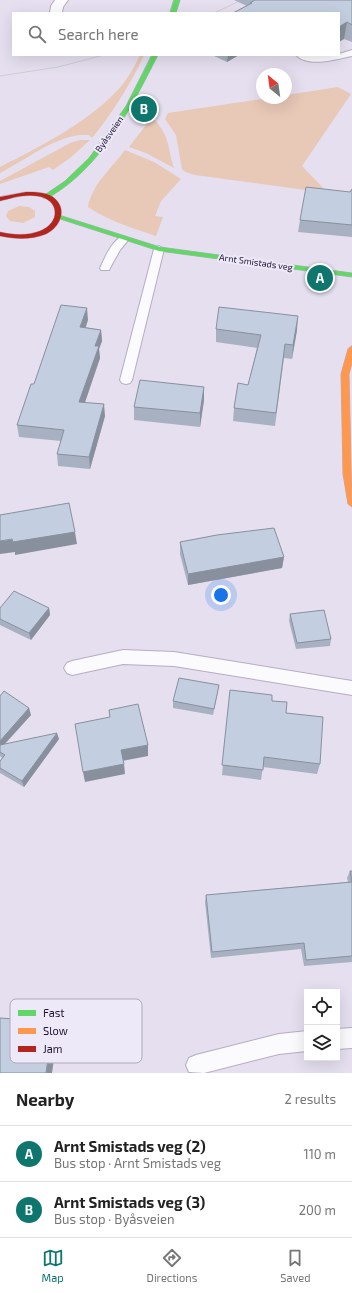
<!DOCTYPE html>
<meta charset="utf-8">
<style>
body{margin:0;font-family:"Exo 2",sans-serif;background:#f2f2f2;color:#222}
.controls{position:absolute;right:12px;bottom:12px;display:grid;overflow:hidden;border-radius:0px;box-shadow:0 4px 16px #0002}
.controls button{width:36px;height:36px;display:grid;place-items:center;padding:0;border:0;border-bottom:1px solid #e0e0e0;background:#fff;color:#222;font:20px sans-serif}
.compass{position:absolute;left:256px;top:68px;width:36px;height:36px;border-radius:50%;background:#fff;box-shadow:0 4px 16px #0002;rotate:331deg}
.you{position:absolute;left:221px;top:595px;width:14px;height:14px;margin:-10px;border:3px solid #fff;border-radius:50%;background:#1a73e8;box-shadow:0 0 0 6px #1a73e833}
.badge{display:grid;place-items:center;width:26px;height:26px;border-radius:50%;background:#0f766e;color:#fff;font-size:13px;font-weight:700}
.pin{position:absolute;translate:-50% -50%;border:2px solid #fff;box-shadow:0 1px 4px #0006}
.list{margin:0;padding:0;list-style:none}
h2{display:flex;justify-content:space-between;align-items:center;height:52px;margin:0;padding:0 16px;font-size:17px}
h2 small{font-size:13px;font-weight:400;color:#767676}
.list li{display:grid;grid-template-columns:26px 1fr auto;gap:12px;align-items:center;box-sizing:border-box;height:56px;padding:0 16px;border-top:1px solid #e0e0e0}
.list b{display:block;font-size:15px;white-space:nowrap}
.list p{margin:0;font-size:13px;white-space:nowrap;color:#767676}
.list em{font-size:13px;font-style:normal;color:#767676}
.icon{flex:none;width:22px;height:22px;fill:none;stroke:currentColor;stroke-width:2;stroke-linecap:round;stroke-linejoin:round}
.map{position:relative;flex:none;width:352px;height:1073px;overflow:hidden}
.search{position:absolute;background:#fff;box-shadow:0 4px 16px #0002;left:12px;right:12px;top:12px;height:44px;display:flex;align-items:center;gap:10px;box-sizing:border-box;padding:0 14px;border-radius:0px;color:#767676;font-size:15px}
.sheet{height:164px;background:#fff}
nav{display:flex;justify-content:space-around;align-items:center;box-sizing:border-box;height:56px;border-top:1px solid #e0e0e0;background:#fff;font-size:11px;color:#767676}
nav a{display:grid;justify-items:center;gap:2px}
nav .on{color:#0f766e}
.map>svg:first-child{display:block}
</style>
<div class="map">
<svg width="352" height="1073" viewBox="0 0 352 1073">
<rect width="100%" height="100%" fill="#e5dff0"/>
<!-- green -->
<g fill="#e8c8b7">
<path d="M140 55H144C132 82 111 115 92 138L89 135C60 132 26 160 0 173V167C41 146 93 120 123 84 130 75 135 65 140 55Z"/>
<polygon points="338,87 351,94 302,166 328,193 195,175 185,172 182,169 176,135 165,119 168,113 267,98 286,98 286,95"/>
<path d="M152 117C171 137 166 143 174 168L146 153 129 147Z"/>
<polygon points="80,140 90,140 70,158 53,170 49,167 0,184 0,181 70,143"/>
<path d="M125 150 154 162 181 179 161 201 155 216 163 217 156 236C132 228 109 221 88 207 92 184 112 168 125 150Z"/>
<polygon points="19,206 29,207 35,211 35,217 23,223 10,221 6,216 8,211"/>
</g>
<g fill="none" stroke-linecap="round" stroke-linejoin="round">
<defs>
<g id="lane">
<path d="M352 50V56C336 59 309 68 296 55L320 56 339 55V54Z"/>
<path d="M124 236 129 239 120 250 110 268 109 270H101L100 268C105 258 112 239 124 236Z"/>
<polygon points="159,246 164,249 132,380 130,383 126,384 122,383 120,380 154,249"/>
<polygon points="123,650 174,652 352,681 352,695 174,666 123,664 72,675 67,673 64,668 67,663 72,661"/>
<polygon points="352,1028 352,1048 337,1049 337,1029"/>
<polygon points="307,1031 307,1051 279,1054 204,1073 189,1072 186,1065 189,1058 196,1055 279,1034"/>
</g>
<polygon id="street" points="55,0 68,0 63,7 62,13 50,13 51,6"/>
<g id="fast">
<polygon points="174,0 180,0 176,13 170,13"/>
<path d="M152 55H158C133 104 106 159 59 191 54 194 49 199 43 198V196L65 181 89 158 126 106Z"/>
<polygon points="59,215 160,247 352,273 352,277 159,251 57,218 56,217"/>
</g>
<polygon id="slow" points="352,346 352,363 349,374 352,507 348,504 343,474 341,374 348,349"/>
<path id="jam" d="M26 192C35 192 45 192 53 197 68 208 61 227 46 234 31 240 15 239 0 236V232C13 235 27 236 40 231 61 223 60 199 37 196 24 194 12 198 0 201V197Z"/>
</defs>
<!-- lane casing -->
<use href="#lane" stroke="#b5adc2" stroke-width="2"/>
<!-- street casing -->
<use href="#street" stroke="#b5adc2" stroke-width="2"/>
<!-- fast casing -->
<use href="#fast" stroke="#b5adc2" stroke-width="1"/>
<!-- slow casing -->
<use href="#slow" stroke="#b5adc2" stroke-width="1"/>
<!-- jam casing -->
<use href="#jam" stroke="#b5adc2" stroke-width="1"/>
<!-- lane -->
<use href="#lane" fill="#fbfafd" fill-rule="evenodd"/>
<!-- street -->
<use href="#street" fill="#fbfafd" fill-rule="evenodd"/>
<!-- fast -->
<use href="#fast" fill="#63d668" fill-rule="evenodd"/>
<!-- slow -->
<use href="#slow" fill="#ff974d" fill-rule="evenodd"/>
<!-- jam -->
<use href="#jam" fill="#b3261e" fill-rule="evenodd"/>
<!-- tram -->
<g stroke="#d0cdd3" stroke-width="1">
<polyline points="214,13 242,0"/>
<polyline points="0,76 58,67 104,55"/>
</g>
</g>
<!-- wall -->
<g fill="#a8b1c1">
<polygon points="234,0 352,0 352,42 344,39 339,13 247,6"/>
<polygon points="212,55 239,55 227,62"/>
<polygon points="352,189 352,237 298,232 300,220 350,192"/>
<polygon points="88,320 85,327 101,330 102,341 99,349 100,358 85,402 105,416 90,469 58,466 57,454 61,441 19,437 17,425"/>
<polygon points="216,329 297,330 292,359 284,358 275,426 233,421 234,408 248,385 257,348 216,342"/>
<polygon points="204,387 204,400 200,427 134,420 134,407"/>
<polygon points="180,542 284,557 282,568 188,585 180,554"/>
<polygon points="0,608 49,608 50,615 31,640 0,625"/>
<polygon points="290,614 331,639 330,646 296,649 289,621"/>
<polygon points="219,685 218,691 213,715 173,708 173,701"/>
<polygon points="230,690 272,701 286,713 320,764 317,774 263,767 261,780 222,775"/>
<polygon points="0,696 31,715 5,744 59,739 24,787 0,773 0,761 2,758 0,756"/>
<polygon points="350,871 352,871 352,962 304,966 301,949 211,958 205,902 206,895 348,882 347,878"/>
</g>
<!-- shaded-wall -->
<g fill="#88909d">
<polygon points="347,22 344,39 339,42 339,27"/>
<polygon points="228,55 239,55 227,62"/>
<polygon points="87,308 88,320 82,339 80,327"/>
<polygon points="298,316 297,330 292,359 293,345"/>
<polygon points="101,330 102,341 99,349 100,358 81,414 79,402 95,346"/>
<polygon points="204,387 204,400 200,427 200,413"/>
<polygon points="104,404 105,416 90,469 89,457"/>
<polygon points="75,532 77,544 15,555 15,552 0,554 0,541"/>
<polygon points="284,557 282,568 188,585 188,574"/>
<polygon points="49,608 50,615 31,640 29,633"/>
<polygon points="29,708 31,715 0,749 0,741"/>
<polygon points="57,733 59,739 24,787 22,781"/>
<polygon points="148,745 148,756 122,761 121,750"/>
<polygon points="124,764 125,774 85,782 83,772"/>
<polygon points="53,1022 58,1031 52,1073 46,1073"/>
</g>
<!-- building -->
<g fill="#c3cee0" stroke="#88909d">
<polygon points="255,0 352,0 352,25 347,22 339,27 339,13 233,13 252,3 250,3"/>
<polygon points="306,187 350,192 352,189 352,225 300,220"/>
<polygon points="61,305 87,308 80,327 101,330 95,346 99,346 79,402 104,404 89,457 57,454 64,430 17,425 31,384 34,384"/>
<polygon points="219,307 298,316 293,345 285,344 276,413 234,408 238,383 248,385 261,335 216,329"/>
<polygon points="140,380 204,387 200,413 134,407"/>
<polygon points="69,503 75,532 13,542 12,539 0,541 0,515"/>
<polygon points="274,528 284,557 188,574 180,542 217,535"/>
<polygon points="14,591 49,608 29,633 0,619 0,608"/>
<polygon points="324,610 331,639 297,643 290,614"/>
<polygon points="179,678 219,685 214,709 173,701"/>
<polygon points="230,690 272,695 272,701 287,702 286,713 323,717 320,764 264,757 263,770 222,765"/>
<polygon points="4,691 29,708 0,741 0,696"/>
<polygon points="138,704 148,745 121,750 124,764 83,772 75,724 110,717 109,710"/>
<polygon points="57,733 22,781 0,768 0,761 5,755 0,752 0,745"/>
<polygon points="350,871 352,871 352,956 306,960 304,943 212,952 206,895 352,882"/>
<polygon points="0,1018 53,1022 46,1073 0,1073"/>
</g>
<g text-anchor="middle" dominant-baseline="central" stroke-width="4" stroke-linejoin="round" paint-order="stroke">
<!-- far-street labels -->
<g font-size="9" fill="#1f142e" stroke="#eee9f8">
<text transform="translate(109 134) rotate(-55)">Byåsveien</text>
<text transform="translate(256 262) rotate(8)">Arnt Smistads veg</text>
</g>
</g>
<!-- legend -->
<rect x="10" y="999" width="132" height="64" rx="6" fill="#eee9f8" stroke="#b0a9bb" stroke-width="1"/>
<rect x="18" y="1010" width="18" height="6" fill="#63d668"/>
<rect x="18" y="1028" width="18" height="6" fill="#ff974d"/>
<rect x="18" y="1046" width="18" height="6" fill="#b3261e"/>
<g font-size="11" fill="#1f142e">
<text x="43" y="1017">Fast</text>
<text x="43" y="1035">Slow</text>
<text x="43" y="1053">Jam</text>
</g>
</svg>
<div class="controls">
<button><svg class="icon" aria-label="locate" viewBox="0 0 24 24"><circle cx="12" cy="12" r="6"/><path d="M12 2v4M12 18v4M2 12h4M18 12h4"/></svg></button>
<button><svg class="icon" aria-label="layers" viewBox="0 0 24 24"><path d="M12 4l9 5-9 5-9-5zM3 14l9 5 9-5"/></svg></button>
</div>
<svg class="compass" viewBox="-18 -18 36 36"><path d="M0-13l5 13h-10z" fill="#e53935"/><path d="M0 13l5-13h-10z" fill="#767676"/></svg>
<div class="you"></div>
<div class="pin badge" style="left:320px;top:278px">A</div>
<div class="pin badge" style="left:144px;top:109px">B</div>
<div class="search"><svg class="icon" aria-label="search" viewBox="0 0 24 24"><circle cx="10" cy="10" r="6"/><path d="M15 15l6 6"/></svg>Search here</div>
</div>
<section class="sheet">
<h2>Nearby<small>2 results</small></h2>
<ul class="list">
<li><span class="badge">A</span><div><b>Arnt Smistads veg (2)</b><p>Bus stop · Arnt Smistads veg</p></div><em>110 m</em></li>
<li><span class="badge">B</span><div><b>Arnt Smistads veg (3)</b><p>Bus stop · Byåsveien</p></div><em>200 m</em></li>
</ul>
</section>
<nav>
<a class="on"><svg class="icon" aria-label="map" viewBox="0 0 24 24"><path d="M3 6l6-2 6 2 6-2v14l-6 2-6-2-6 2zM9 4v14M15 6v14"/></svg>Map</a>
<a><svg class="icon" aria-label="directions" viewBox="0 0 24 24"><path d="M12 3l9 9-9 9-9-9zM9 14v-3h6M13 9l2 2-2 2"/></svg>Directions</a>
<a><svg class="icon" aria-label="saved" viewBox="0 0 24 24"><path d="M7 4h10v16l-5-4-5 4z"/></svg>Saved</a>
</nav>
